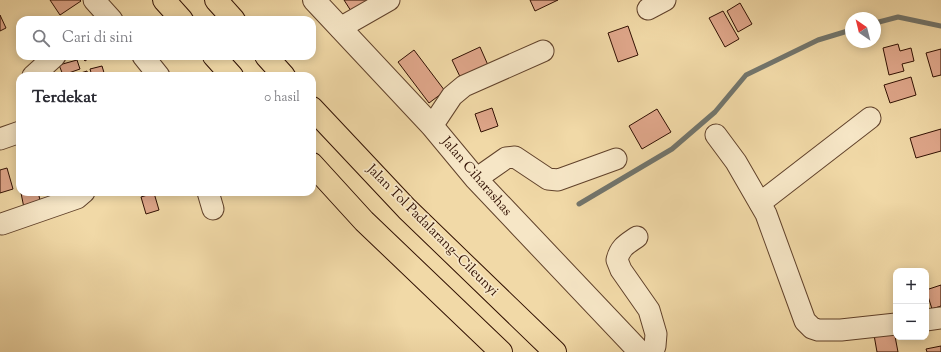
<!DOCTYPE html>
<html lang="id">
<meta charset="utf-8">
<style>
body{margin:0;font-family:"Sorts Mill Goudy",serif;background:#f2f2f3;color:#2b2b33}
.controls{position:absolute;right:12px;bottom:12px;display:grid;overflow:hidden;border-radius:8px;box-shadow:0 2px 10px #0003}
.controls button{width:36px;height:36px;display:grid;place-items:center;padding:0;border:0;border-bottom:1px solid #e1e1e2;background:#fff;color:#2b2b33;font:20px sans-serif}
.compass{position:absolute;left:845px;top:12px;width:36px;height:36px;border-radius:50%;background:#fff;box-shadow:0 2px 10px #0003;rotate:325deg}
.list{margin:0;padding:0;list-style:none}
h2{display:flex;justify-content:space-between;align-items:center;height:52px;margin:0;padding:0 16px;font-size:17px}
h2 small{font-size:13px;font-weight:400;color:#7c7c81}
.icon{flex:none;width:22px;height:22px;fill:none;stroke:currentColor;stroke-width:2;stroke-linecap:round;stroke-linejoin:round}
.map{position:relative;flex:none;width:941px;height:352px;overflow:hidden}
.search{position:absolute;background:#fff;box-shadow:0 2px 10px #0003;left:16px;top:16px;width:300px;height:44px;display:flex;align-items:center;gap:10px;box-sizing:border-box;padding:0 14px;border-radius:12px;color:#7c7c81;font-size:15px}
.panel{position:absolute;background:#fff;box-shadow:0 2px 10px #0003;left:16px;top:72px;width:300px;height:124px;border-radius:12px}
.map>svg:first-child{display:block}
</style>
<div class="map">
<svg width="941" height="352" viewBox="0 0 941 352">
<rect width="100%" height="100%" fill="#f1d9a7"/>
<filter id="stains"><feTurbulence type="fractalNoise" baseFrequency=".005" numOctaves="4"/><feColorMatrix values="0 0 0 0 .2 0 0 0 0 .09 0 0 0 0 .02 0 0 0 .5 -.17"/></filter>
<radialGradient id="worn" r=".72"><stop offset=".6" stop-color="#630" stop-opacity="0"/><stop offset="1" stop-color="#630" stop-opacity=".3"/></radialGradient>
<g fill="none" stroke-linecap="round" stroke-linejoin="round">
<!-- stream -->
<g stroke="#72756c" stroke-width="5">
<polyline points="875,23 898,17 941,26"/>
<polyline points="579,204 672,149 715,112 746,75 818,40 851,30"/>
</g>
</g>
<!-- building -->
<g fill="#e0a78b" stroke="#311002">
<polygon points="50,0 80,0 81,1 60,15"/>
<polygon points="344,0 370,0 351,11"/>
<polygon points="530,0 558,0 535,11"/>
<polygon points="740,3 752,24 738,32 727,11"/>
<polygon points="723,11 739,39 725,47 709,18"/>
<polygon points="0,15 6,28 0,31"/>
<polygon points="628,26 638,55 618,62 608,33"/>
<polygon points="898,44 900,51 911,48 914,61 902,64 904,71 889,75 883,48"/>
<polygon points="480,47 491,72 464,85 452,60"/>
<polygon points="941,49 941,75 933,77 926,53"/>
<polygon points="414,50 445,91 429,103 398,62"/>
<polygon points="81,56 92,56 85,61"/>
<polygon points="77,60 80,69 63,75 59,65"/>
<polygon points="102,66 105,76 92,76 90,69"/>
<polygon points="87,71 88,76 71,76"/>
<polygon points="911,77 916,95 890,103 884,85"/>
<polygon points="492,108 498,126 481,132 475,114"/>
<polygon points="657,109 671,132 642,149 629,126"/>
<polygon points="941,129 941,151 916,158 910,138"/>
<polygon points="7,168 13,189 0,193 0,170"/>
<polygon points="27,192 38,192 41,204 24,208 21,193"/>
<polygon points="154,193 159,210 146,214 141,197"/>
<polygon points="941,285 941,306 932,309 926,290"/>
<polygon points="894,331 898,352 877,352 874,335"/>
<polygon points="941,346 941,352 927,352 926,349"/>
</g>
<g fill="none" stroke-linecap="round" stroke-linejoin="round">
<defs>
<g id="minor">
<polyline points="94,0 112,20"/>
<polyline points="648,9 665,0"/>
<polyline points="340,28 389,0"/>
<polyline points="143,56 159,76"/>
<polyline points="33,76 55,56"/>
<polyline points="432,126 452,96 464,86 543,51"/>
<polyline points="716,135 736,162 766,214 805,321 812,328 818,330 841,330 896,324"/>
<polyline points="0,139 20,132"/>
<polyline points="476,179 506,158 515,157 548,179 558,180 616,159"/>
<polyline points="208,192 213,209"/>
<polyline points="760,203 870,118"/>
<polyline points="2,224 77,198 84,192"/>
<path d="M637 237C627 244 620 247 617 260L621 270 649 310 656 334 655 346 653 352"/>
<polyline points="926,320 941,318"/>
</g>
<polyline id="tertiary" points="314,0 432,126 476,179 640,352"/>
<g id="motorway">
<polyline points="164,0 182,20"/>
<polyline points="216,0 234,20"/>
<polyline points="214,56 232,76"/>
<polyline points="266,56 284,76"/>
<polyline points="312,108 407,209 555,352"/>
<polyline points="312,164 364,221 501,352"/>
</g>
</defs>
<!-- minor casing -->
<use href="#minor" stroke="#61422b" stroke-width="23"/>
<!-- tertiary casing -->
<use href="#tertiary" stroke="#61422b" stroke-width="24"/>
<!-- motorway casing -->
<use href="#motorway" stroke="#311002" stroke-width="24"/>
<!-- minor -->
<use href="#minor" stroke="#f6e6c6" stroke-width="21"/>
<!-- tertiary -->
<use href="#tertiary" stroke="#f6e6c6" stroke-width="22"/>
<!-- motorway -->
<use href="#motorway" stroke="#f1d9a7" stroke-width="22"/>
</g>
<g text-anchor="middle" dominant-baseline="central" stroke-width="3.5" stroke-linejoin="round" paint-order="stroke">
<!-- street labels -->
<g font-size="14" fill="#311002" stroke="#f6e6c6">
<text transform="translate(476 177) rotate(49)">Jalan Ciharashas</text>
<text transform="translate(432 231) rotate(45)">Jalan Tol Padalarang–Cileunyi</text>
</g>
</g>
<rect width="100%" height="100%" filter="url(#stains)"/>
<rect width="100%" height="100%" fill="url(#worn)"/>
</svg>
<div class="controls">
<button>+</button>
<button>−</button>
</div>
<svg class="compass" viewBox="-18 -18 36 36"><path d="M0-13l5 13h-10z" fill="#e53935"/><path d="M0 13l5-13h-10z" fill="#7c7c81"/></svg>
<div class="search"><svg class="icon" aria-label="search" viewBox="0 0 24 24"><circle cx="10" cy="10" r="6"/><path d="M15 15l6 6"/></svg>Cari di sini</div>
<section class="panel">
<h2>Terdekat<small>0 hasil</small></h2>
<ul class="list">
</ul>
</section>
</div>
